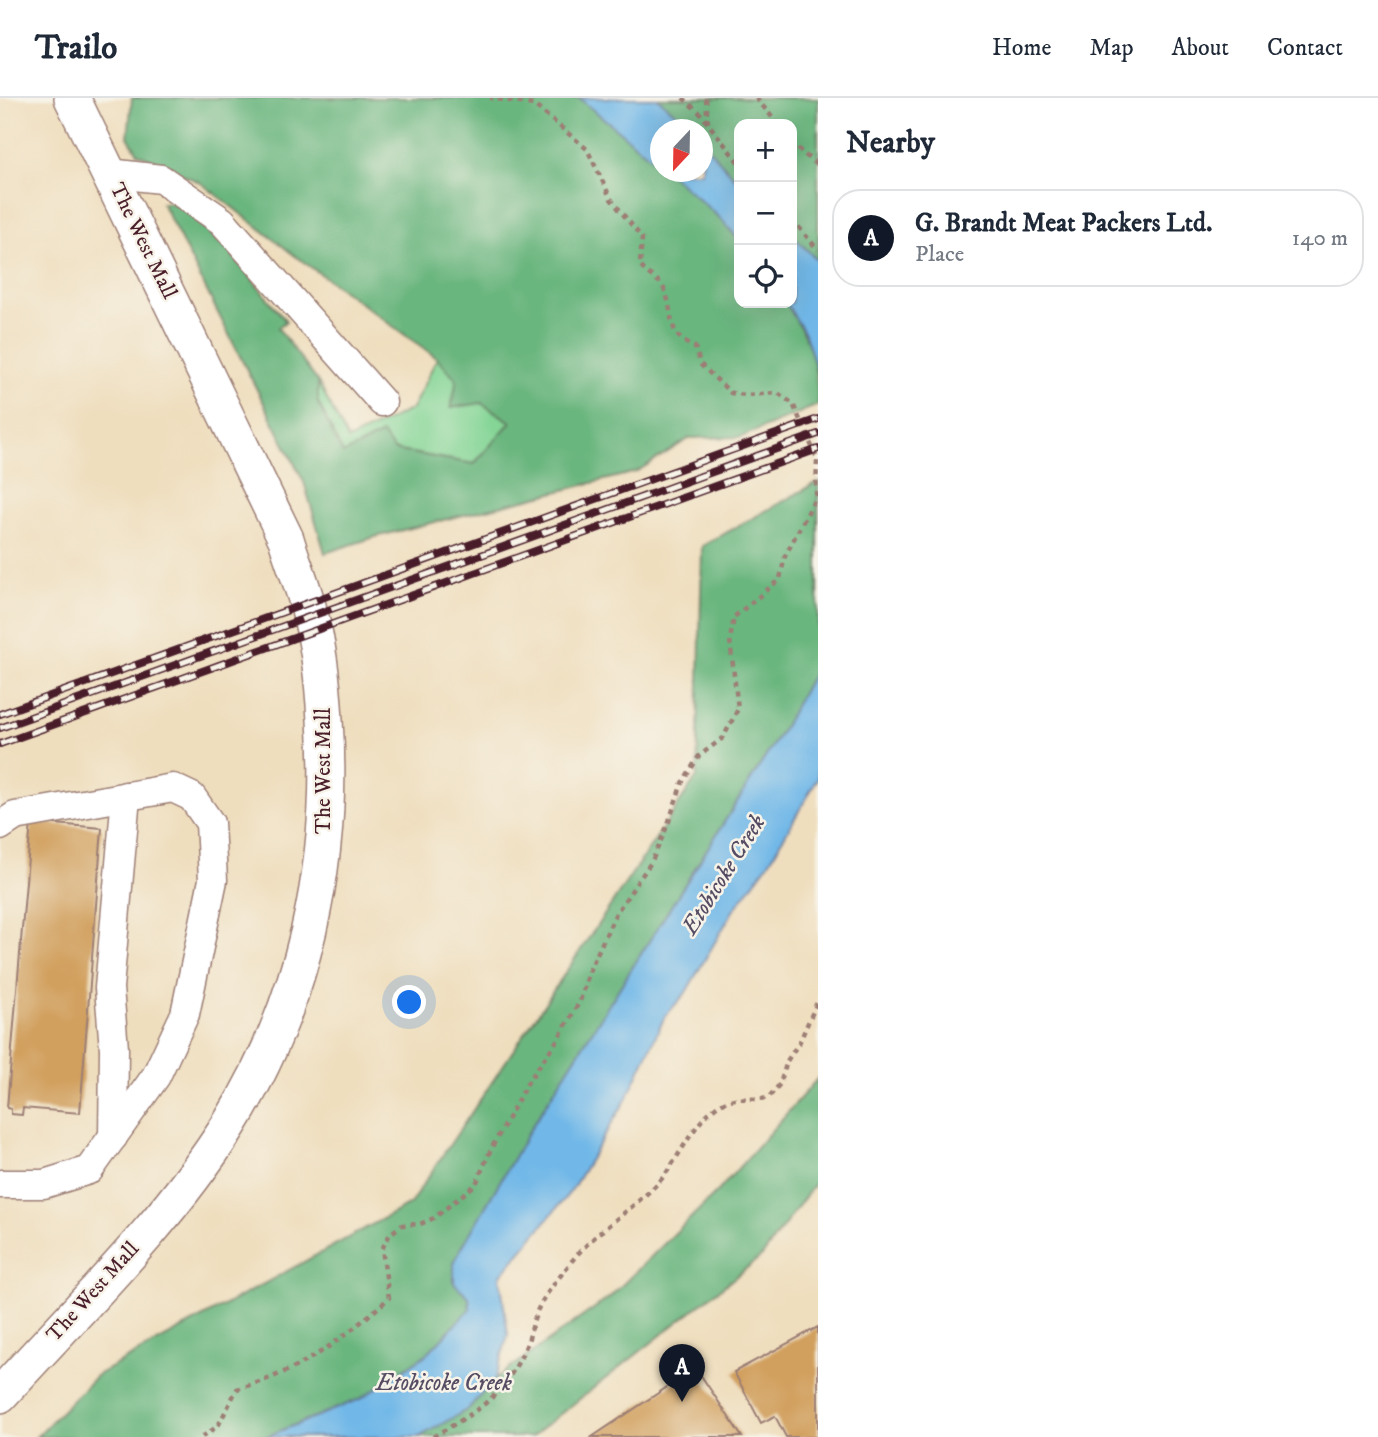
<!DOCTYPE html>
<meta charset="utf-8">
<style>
body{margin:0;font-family:"IM FELL DW Pica",serif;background:#f2f2f3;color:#1f2937}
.controls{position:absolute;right:21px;top:21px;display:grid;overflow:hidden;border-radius:14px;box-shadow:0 7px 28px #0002}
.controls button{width:63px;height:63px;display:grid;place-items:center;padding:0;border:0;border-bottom:2px solid #e0e1e3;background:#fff;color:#1f2937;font:35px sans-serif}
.compass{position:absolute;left:650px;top:21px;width:63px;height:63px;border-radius:50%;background:#fff;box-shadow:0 7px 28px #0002;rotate:202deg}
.you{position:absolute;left:410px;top:905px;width:24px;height:24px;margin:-18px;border:5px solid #fff;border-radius:50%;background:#1a73e8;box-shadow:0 0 0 10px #1a73e833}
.badge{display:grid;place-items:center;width:46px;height:46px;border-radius:50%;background:#111827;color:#fff;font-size:23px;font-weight:700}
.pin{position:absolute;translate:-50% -58px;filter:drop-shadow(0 2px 4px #0008)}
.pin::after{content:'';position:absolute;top:37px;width:24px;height:21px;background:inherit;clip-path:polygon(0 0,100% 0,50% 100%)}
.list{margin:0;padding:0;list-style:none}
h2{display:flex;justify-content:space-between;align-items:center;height:91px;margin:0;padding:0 28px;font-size:30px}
h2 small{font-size:23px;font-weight:400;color:#747a83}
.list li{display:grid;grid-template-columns:46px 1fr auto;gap:21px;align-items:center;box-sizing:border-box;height:98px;margin:0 14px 14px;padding:0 14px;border:2px solid #e0e1e3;border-radius:28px}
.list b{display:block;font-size:26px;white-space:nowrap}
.list p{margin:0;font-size:23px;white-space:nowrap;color:#747a83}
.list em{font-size:23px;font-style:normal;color:#747a83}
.icon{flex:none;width:38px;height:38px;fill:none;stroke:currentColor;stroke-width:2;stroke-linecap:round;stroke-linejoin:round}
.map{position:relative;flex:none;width:818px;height:1339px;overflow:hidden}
header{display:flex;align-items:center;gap:42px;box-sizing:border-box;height:98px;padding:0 35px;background:#fff;border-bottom:2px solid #e0e1e3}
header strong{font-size:33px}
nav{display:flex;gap:38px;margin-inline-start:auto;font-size:24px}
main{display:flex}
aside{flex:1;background:#fff}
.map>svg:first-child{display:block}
</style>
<header>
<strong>Trailo</strong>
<nav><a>Home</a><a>Map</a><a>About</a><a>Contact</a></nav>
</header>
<main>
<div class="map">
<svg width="818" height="1339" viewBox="0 0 818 1339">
<rect width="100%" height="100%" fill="#f7f3e8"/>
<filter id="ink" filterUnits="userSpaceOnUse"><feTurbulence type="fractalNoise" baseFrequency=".0143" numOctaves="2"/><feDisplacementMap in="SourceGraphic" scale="14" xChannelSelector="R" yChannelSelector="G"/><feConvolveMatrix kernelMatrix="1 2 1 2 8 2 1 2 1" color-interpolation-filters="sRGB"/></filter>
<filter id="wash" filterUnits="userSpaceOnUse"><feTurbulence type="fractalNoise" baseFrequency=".00686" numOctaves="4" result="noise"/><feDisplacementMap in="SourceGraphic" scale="28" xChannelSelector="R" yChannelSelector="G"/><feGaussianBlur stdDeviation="1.57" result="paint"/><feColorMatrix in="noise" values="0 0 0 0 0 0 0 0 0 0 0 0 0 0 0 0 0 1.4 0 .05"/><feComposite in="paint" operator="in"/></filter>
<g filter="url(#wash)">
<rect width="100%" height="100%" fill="#efdebe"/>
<!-- green -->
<polygon fill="#84d596" stroke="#677a60" stroke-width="2" points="437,260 481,305 512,324 474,366 394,352 343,356 318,304 318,284 348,342 412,311"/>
<!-- forest -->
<g fill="#6bb67f" stroke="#5a6a55" stroke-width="2">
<path d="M132 0H579L660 67V74H668L721 121 739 142V205H786C809 242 818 262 818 307L741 339 690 340 636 374 375 439 325 455 304 384 162 105H178L231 155 286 223 278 230 318 284V305L343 356 382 336 394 352 474 366 511 324 481 305 451 310 457 282 437 260 294 157 201 85 138 55 128 39Z"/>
<polygon points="657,0 818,0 818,163 792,137 792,26 739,26 739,85 703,44 702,32 691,31 678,17"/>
<polygon points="818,384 818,566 780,636 531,1030 454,1163 469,1199 470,1211 427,1256 360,1301 265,1339 36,1339 97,1277 410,1106 697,679 702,448"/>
<polygon points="818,980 818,1081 762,1158 531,1339 419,1339 468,1311 495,1281 610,1199 720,1091"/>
</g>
<!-- water -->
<g fill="#71b8e8" stroke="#5e6c8a" stroke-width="2">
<polygon points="579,0 657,0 678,17 691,31 660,32 660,67"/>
<polygon points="703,44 739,85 739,142 721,121 668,74 702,74"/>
<polygon points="792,137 818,163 818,275 804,234 786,205 792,205"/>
<polygon points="818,566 818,680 770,763 733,813 685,896 665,918 627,1000 571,1093 500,1178 508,1237 495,1281 468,1311 419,1339 265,1339 360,1301 427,1256 470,1211 469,1199 454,1185 454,1163 531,1030 780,636"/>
</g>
<g id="blocks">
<!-- building -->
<g fill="#d1a05e">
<polygon points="31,724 102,730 80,1015 23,1010 22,1017 11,1016 11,1011 7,1010"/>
<polygon points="818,1229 818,1339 786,1339 775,1318 761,1325 734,1274"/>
<polygon points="696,1270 742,1339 592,1339"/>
</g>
</g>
</g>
<g filter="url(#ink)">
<use href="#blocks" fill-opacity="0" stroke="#9c7e74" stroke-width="2"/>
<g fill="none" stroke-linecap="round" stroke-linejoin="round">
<defs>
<g id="minor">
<polyline points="109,75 161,81 222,123 382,304"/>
<polyline points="0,728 15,718 173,690 192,699 210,725 213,782 185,916 156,978 89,1072 44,1086 0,1086"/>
<polyline points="113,1039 114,951 109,890 126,698"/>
</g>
<path id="major" d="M0 1297C78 1211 167 1125 229 1027 304 906 335 762 325 622 323 585 319 547 309 512 303 488 293 465 286 441L72 0"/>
</defs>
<!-- minor casing -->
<use href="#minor" stroke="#9c7e74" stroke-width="31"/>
<!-- major casing -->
<use href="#major" stroke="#9c7e74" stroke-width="38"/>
<!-- path -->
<g stroke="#9c7e74" stroke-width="4.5" stroke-dasharray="5 5" stroke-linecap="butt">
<polyline points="683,0 699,14 739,65"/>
<polyline points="706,0 708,25"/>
<polyline points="756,0 778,26"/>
<polyline points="792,42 801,54 818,67"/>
<polyline points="792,121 818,152"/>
<path d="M202 1339 218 1328 237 1291C302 1273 339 1244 389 1200L382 1151 390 1136 402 1127 420 1126 434 1120 476 1086 491 1051 528 984 558 941 580 903 590 871 616 815 652 763 668 726 682 685 699 658 723 640 738 611 730 542 734 519 780 481 785 458 816 399 817 360 793 306 778 295 745 297 731 295 700 266 695 249C663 237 676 213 663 189 658 180 646 177 640 167L642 140 611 101 587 51 534 7 490 0"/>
<path d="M433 1339C459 1323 486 1310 505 1285 514 1273 523 1256 528 1243 532 1231 534 1218 540 1207 547 1194 559 1180 568 1168 593 1134 629 1115 658 1085 681 1061 700 1004 736 1001 747 1000 757 1002 768 1000L780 986 787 963 800 943 818 902"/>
</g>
<!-- minor -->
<use href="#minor" stroke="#fff" stroke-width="28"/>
<!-- major -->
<use href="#major" stroke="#fff" stroke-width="35"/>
<defs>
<g id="rail">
<polyline points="0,616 818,321"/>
<polyline points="0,630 818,336"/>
<polyline points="0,646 818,351"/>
</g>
</defs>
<!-- rail casing -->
<use href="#rail" stroke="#4a1f2b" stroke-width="8"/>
<!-- rail -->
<use href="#rail" stroke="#f7f3e8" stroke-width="5" stroke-dasharray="16" stroke-linecap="butt"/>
</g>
</g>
<g text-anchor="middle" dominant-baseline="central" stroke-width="5" stroke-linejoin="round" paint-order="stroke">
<!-- street labels -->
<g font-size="21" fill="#4a1f2b" stroke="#f7f3e8">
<text transform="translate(143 143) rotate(64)">The West Mall</text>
<text transform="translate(324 673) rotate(-90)">The West Mall</text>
<text transform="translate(93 1194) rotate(-48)">The West Mall</text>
</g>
<!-- water labels -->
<g font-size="23" font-style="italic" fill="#564d64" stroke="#f7f3e8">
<text transform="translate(724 777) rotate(-58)">Etobicoke Creek</text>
<text x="444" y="1285">Etobicoke Creek</text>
</g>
</g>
</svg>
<div class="controls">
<button>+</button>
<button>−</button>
<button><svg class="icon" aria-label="locate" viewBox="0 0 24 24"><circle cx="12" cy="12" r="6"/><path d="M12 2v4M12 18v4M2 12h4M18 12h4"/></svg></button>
</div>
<svg class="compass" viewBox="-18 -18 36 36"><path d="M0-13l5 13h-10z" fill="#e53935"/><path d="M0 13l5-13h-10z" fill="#747a83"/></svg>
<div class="you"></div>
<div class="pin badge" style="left:682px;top:1304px">A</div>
</div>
<aside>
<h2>Nearby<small></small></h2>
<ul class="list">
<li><span class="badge">A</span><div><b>G. Brandt Meat Packers Ltd.</b><p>Place</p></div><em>140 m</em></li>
</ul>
</aside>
</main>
